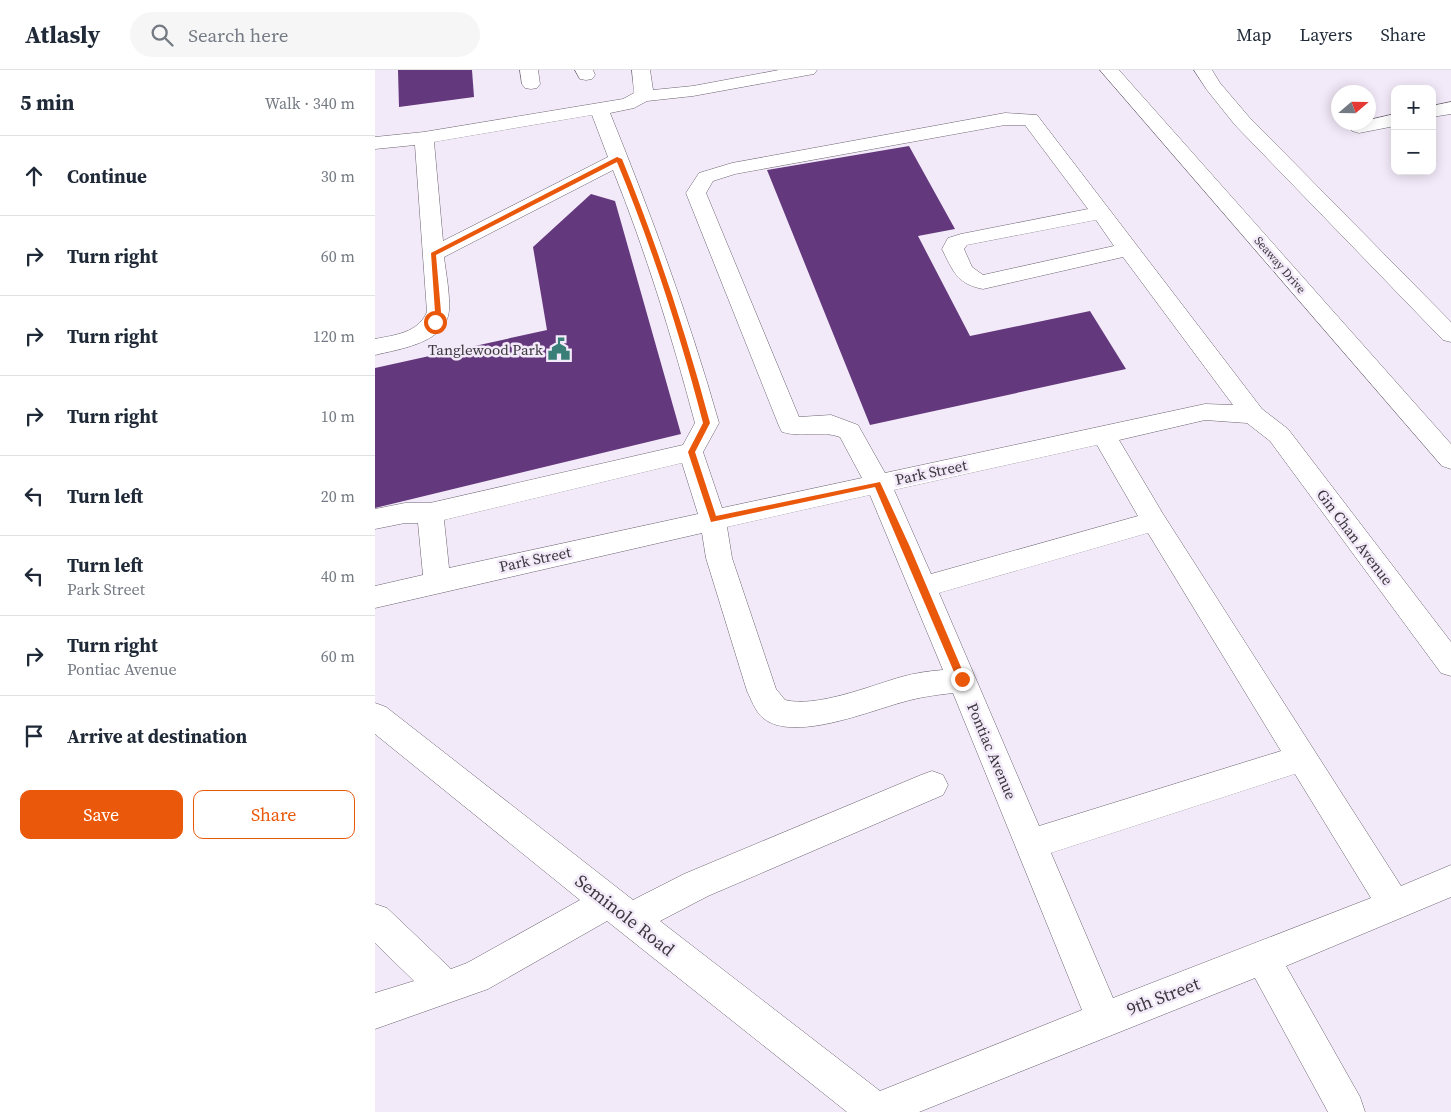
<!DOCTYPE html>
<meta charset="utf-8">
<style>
body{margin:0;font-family:"Source Serif 4",serif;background:#f6f6f7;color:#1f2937}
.controls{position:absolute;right:15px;top:15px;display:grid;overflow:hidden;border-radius:10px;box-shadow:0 2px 12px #0003}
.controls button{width:45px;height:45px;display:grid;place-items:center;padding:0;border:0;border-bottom:1px solid #e0e1e3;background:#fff;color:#1f2937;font:25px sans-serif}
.compass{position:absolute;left:956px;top:15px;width:45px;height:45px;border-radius:50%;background:#fff;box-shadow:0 2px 12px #0003;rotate:70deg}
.stop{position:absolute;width:15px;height:15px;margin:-11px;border:4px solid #ea580c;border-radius:50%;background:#fff}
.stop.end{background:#ea580c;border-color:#fff;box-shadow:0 1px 5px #0008}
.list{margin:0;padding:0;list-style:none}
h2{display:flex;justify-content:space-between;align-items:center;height:65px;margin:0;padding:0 20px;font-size:21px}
h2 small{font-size:16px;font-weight:400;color:#747a83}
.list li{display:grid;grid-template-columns:32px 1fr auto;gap:15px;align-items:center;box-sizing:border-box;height:80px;padding:0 20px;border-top:1px solid #e0e1e3}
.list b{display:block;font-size:19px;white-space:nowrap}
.list p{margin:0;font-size:16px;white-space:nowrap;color:#747a83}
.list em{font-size:16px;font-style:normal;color:#747a83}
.actions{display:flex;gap:10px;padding:15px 20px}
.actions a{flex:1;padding:11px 0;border:1px solid #ea580c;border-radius:10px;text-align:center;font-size:18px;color:#ea580c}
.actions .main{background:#ea580c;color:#fff}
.icon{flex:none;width:28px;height:28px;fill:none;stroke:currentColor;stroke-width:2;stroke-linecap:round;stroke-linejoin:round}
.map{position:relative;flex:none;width:1076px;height:1042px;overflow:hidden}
header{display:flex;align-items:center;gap:30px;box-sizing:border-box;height:70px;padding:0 25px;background:#fff;border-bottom:1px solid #e0e1e3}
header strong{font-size:24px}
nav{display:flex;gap:28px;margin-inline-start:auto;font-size:18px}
.search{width:350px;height:45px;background:#f6f6f7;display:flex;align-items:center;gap:12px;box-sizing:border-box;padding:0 18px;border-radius:28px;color:#747a83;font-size:19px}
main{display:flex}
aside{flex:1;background:#fff}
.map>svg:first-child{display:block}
</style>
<header>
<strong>Atlasly</strong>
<div class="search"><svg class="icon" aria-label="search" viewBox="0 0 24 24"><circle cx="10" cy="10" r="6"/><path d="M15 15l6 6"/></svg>Search here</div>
<nav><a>Map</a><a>Layers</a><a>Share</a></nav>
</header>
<main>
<aside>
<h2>5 min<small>Walk · 340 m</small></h2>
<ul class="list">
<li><svg class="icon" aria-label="ahead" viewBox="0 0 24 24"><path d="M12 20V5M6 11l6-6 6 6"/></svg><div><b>Continue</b></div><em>30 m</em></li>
<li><svg class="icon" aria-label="right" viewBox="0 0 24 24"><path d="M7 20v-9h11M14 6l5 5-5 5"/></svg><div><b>Turn right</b></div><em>60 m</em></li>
<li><svg class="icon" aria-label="right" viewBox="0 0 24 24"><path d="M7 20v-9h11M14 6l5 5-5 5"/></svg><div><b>Turn right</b></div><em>120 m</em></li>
<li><svg class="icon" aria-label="right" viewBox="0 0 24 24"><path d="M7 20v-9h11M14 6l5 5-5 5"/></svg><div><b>Turn right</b></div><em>10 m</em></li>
<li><svg class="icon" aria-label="left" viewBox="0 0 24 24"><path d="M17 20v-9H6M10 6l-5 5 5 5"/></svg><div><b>Turn left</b></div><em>20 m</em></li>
<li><svg class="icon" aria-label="left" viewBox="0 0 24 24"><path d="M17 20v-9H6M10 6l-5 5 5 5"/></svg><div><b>Turn left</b><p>Park Street</p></div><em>40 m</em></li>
<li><svg class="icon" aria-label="right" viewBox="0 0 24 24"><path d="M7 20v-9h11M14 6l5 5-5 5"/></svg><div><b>Turn right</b><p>Pontiac Avenue</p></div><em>60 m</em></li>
<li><svg class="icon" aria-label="arrive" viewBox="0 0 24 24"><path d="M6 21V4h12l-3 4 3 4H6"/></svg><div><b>Arrive at destination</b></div></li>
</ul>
<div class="actions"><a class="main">Save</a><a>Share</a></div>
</aside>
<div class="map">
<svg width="1076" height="1042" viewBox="0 0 1076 1042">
<rect width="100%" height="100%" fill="#f3eaf9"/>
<!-- building -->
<g fill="#64387d">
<polygon points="23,0 97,0 99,27 24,37"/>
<polygon points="534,76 580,159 543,166 595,266 715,241 751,299 495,355 392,100"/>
<polygon points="216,124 240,131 306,364 0,438 0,298 172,260 158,177"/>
</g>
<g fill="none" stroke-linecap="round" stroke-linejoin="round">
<defs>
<g id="minor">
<polygon points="145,0 163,0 165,14 162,18 156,19 150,18 147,14"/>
<polygon points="200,0 218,0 220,5 217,9 211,10 205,9"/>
<path d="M257 0H275L278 20 318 16 404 0H442L439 4 433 5 318 26 272 31 259 38 235 43C276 144 314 247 344 353L328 382 347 438 487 408 465 367C446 360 427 368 407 362L404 356 311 123 324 103 357 93 630 43 662 45 887 339 913 359 1076 572V606L1066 603 895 371 872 353 830 350 744 370 788 444 1026 816 1076 795V827L911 896 985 1027 990 1042H953L880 908 544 1042H472L232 851 113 919 0 959V923L39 911 0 873V834L12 838 76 899 92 893 205 830 0 664V633L11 637 258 830 309 804 546 705 557 701 568 705 573 715 568 725 333 826 285 851 505 1021 707 940 578 623C561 625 545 627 528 632 494 641 418 673 388 648 380 641 376 629 372 621L331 488 327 463 0 538V516L48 505 43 453H30L0 459V439L30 433H55L308 375 320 353C297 267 271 182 238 100L69 187C71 204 75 223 74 240 72 273 24 279 0 285V269C20 265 43 263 52 242L40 75 0 79V67L49 62 248 29 259 23ZM217 45 233 87 68 171 59 72ZM630 55H650L713 139 586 164 573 168 567 179C578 201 582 214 608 219L748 187 858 335 830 334 510 403 483 355 456 345 424 347 331 123 338 111 360 104ZM721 150 739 176 608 205 597 197 589 179 592 175ZM722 375 763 446 556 504 519 420ZM307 393 323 444 74 498 69 450ZM495 425 568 600C554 601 540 603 526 607 495 616 441 638 410 630L401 619 357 488 352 457ZM773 463 906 681 664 756 564 523ZM920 704 996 828 738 928 676 783Z"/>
<polygon points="1076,32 1076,44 1057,47 1057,36"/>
<polygon points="1020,44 1020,56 984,63 977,61 975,57 977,53 994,52 994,50"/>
</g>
<g id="highway">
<polygon points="725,0 744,0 1076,374 1076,399 1067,396"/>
<polygon points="819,0 837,0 845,13 874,47 1076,252 1076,272 1068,270 860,55 832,20"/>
</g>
</defs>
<!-- minor casing -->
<use href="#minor" stroke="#6b6370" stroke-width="1"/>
<!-- highway casing -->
<use href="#highway" stroke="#6b6370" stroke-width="1"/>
<!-- minor -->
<use href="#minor" fill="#fff" fill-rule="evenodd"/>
<!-- highway -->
<use href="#highway" fill="#fff" fill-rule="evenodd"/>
</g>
<!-- route -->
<path fill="#ea580c" d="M242 87 247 89C282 175 311 263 335 353L320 382 341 446 505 412 535 477 591 609 590 612H584L582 609 500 417 336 452 313 382 328 353C305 264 277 177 242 92L61 185 66 242 62 254H58L60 242 56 183Z"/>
<!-- icons -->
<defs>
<symbol id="civic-bare" viewBox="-9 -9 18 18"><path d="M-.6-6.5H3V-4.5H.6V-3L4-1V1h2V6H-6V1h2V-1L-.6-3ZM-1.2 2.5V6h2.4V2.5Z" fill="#397f77" stroke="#f3eaf9" stroke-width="2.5" paint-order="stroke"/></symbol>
</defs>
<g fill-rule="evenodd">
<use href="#civic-bare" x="168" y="263" width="32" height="32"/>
</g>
<g text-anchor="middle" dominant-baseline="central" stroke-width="5" stroke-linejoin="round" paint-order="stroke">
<!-- far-street labels -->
<g font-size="12" fill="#3b383d" stroke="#f3eaf9">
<text transform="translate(905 195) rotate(49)">Seaway Drive</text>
</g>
<!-- poi labels -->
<g font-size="15" fill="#3b383d" stroke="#f3eaf9" text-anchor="end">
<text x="168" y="279">Tanglewood Park</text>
</g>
<!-- street labels -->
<g font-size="15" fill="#3b383d" stroke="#f3eaf9">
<text transform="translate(556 402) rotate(-12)">Park Street</text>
<text transform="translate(980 467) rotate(53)">Gin Chan Avenue</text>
<text transform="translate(160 489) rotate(-12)">Park Street</text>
<text transform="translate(617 681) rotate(67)">Pontiac Avenue</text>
</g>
<!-- near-street labels -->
<g font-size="18" fill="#3b383d" stroke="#f3eaf9">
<text transform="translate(250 845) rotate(38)">Seminole Road</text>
<text transform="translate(788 926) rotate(-21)">9th Street</text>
</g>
</g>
</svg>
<div class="controls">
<button>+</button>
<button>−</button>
</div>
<svg class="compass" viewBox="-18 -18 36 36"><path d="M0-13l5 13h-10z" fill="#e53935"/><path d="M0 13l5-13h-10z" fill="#747a83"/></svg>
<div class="stop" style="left:60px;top:252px"></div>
<div class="stop end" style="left:587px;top:609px"></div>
</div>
</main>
